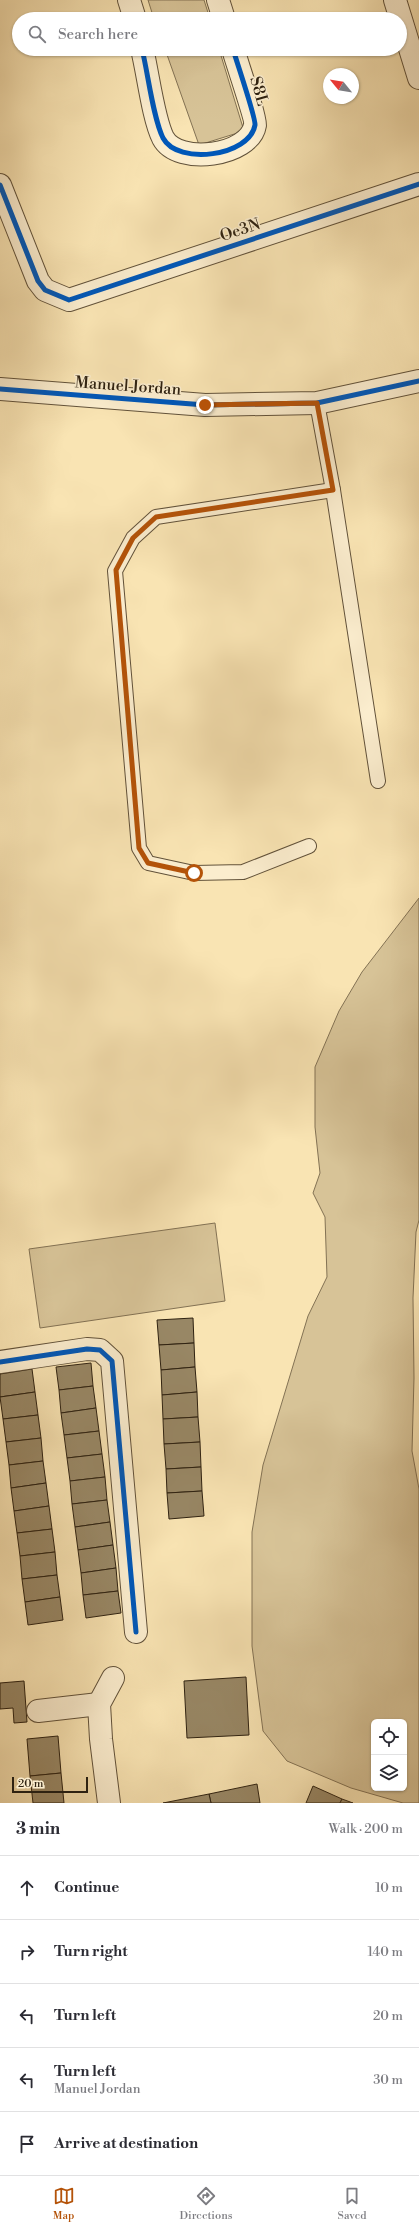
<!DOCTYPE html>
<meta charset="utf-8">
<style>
body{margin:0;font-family:"Libre Bodoni",serif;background:#f2f2f3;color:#2b2b33}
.controls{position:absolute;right:12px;bottom:12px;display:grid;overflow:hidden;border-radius:6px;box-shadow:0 1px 3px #0004}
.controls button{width:36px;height:36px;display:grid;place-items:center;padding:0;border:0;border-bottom:1px solid #e1e1e2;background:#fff;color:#2b2b33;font:20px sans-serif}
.compass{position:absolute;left:323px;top:68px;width:36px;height:36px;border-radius:50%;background:#fff;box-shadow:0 1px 3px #0004;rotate:300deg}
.scale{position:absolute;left:12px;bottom:10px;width:76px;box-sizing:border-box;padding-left:4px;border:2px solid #2f2211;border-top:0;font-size:11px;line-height:14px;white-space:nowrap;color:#2f2211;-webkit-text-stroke:3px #fbedce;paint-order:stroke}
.stop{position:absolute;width:12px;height:12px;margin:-9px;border:3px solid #b45309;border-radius:50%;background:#fff}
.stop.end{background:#b45309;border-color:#fff;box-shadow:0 1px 4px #0008}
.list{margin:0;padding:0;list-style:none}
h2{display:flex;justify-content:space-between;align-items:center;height:52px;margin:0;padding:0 16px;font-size:17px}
h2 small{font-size:13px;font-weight:400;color:#7c7c81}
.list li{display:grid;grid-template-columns:26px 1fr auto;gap:12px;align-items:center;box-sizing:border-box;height:64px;padding:0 16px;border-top:1px solid #e1e1e2}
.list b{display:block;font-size:15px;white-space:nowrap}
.list p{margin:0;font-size:13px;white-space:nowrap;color:#7c7c81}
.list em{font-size:13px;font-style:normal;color:#7c7c81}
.icon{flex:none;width:22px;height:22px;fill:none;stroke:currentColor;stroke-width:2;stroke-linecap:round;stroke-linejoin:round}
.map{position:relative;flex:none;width:419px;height:1803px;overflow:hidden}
.search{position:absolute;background:#fff;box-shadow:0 1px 3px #0004;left:12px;right:12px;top:12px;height:44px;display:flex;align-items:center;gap:10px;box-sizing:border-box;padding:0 14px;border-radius:22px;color:#7c7c81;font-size:15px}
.sheet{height:372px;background:#fff}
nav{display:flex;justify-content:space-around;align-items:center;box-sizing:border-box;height:56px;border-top:1px solid #e1e1e2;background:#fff;font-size:11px;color:#7c7c81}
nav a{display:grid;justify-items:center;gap:2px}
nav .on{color:#b45309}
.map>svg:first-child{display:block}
</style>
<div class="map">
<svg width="419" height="1803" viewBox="0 0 419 1803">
<rect width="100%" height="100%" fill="#f9e4b3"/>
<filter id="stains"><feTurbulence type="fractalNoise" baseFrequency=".005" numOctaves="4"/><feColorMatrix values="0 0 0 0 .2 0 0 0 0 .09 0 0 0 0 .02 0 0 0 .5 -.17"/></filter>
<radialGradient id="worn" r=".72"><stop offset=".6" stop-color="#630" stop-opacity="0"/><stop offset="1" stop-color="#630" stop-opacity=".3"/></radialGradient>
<!-- green -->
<g fill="#d7c397" stroke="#837254" fill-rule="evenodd">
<polygon points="148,0 204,0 210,19 154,19"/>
<polygon points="165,49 219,49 244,131 199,145"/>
<path d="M419 898V1220L416 1232 413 1298 414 1378 412 1451 419 1489V1803H403L351 1788 287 1761 263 1731 252 1646V1532L263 1465 308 1316 327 1277 325 1217 313 1193 320 1173 315 1127V1067L339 1011 362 972ZM374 1722H404V1788H374Z"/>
<polygon points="215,1223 225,1301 40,1328 29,1249"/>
</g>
<!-- building -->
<g fill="#988765" stroke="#2f2211">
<polygon points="193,1318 194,1343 159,1345 157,1320"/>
<polygon points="194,1343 195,1367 161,1370 159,1345"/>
<polygon points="91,1363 93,1386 59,1390 56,1367"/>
<polygon points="195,1367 197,1392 162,1395 161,1370"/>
<polygon points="32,1369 35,1392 0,1397 0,1374"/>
<polygon points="93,1386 96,1408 61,1413 59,1390"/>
<polygon points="35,1392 38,1415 3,1419 0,1397"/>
<polygon points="197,1392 198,1417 163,1419 162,1395"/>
<polygon points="96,1408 99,1431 64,1435 61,1413"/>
<polygon points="38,1415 41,1438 6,1442 3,1419"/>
<polygon points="198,1417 200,1442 164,1444 163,1419"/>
<polygon points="99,1431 102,1454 67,1458 64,1435"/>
<polygon points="41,1438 43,1461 9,1465 6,1442"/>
<polygon points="200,1442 201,1467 166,1469 164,1444"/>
<polygon points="102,1454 105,1477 70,1481 67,1458"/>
<polygon points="43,1461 46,1483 11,1488 9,1465"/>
<polygon points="201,1467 202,1491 167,1493 166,1469"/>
<polygon points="105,1477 107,1500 72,1504 70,1481"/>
<polygon points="46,1483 49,1506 14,1511 11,1488"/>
<polygon points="202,1491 204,1516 169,1519 167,1493"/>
<polygon points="107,1500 110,1522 75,1527 72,1504"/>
<polygon points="49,1506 52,1529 17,1533 14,1511"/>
<polygon points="110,1522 113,1545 78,1550 75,1527"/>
<polygon points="52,1529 55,1552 20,1556 17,1533"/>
<polygon points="113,1545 116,1568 81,1573 78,1550"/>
<polygon points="55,1552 57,1575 22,1579 20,1556"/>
<polygon points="116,1568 118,1591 83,1595 81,1573"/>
<polygon points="57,1575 60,1597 25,1602 22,1579"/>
<polygon points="118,1591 121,1613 86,1618 83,1595"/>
<polygon points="60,1597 63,1620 28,1625 25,1602"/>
<polygon points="246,1677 249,1735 187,1738 184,1681"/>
<polygon points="24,1681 27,1722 14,1723 13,1708 0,1709 0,1683"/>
<polygon points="58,1736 61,1773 30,1776 27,1739"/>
<polygon points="61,1773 64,1803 33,1803 30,1776"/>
<polygon points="257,1784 260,1803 211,1803 209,1794"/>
<polygon points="313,1786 342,1799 340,1803 306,1803"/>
<polygon points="209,1794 211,1803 163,1803"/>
<polygon points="342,1799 353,1803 340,1803"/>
</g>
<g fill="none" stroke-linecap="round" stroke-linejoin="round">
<defs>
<g id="lane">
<polyline points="317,403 333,490 378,781"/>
<polyline points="309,846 243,872 194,873 148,863 139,848 115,571 133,538 156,517 333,490"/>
</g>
<g id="street">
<polyline points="129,0 135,19"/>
<polyline points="218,0 224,19"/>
<polyline points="395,0 419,78"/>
<path d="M142 49C148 73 153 118 163 138 178 166 250 156 255 125 256 118 236 60 233 49"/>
<polyline points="0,185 38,281 45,290 69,300 419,184"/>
<polyline points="0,389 205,405 317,403 419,381"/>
<polyline points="0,1362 87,1349 100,1350 112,1361 136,1632"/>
<polyline points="38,1711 99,1704"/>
<polyline points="109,1803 101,1739 99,1704 113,1678"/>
</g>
</defs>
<!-- lane casing -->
<use href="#lane" stroke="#62523a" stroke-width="16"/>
<!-- street casing -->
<use href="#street" stroke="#62523a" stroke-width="24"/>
<!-- lane -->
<use href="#lane" stroke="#fbedce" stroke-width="14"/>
<!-- street -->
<use href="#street" stroke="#fbedce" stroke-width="22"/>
<defs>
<g id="cycleway">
<path d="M142 49C148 73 153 118 163 138 178 166 250 156 255 125 256 118 236 60 233 49"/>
<polyline points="0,185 38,281 45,290 69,300 419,184"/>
<polyline points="0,389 205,405 317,403 419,381"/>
<polyline points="0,1362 87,1349 100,1350 112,1361 136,1632"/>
</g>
</defs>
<!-- cycleway casing -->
<use href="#cycleway" stroke="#fbedce" stroke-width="8"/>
<!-- cycleway -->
<use href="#cycleway" stroke="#0057b8" stroke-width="5"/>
</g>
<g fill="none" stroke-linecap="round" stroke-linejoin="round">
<!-- route -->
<polyline stroke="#b45309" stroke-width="5" points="194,873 148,863 139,848 116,570 133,538 156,517 333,490 317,403 205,405"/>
</g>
<g text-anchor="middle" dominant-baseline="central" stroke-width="3" stroke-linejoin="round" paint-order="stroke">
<!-- street labels -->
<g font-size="16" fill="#2f2211" stroke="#fbedce">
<text transform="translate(259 91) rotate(74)">S8L</text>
<text transform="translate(240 230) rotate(-18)">Oe3N</text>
<text transform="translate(128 386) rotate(4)">Manuel Jordan</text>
</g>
</g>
<rect width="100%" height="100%" filter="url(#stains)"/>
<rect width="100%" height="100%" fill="url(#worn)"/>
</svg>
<div class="controls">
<button><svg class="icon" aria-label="locate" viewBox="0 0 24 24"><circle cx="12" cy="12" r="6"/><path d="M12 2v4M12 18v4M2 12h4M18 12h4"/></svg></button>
<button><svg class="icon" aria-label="layers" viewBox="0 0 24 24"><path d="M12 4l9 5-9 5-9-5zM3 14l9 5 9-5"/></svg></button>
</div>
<svg class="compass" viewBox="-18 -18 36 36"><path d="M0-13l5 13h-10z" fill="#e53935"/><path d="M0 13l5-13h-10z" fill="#7c7c81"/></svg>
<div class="scale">20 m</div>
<div class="stop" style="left:194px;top:873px"></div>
<div class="stop end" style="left:205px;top:405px"></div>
<div class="search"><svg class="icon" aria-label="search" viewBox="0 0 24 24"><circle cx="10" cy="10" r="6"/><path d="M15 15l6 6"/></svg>Search here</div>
</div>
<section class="sheet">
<h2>3 min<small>Walk · 200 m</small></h2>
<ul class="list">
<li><svg class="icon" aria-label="ahead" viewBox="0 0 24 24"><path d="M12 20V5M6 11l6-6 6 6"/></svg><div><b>Continue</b></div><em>10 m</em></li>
<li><svg class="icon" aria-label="right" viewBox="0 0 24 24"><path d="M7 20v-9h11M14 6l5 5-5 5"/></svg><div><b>Turn right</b></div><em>140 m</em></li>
<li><svg class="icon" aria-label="left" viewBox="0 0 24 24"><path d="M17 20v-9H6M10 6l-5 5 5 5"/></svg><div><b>Turn left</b></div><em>20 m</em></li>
<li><svg class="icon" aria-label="left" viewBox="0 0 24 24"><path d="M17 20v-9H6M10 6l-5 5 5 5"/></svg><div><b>Turn left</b><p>Manuel Jordan</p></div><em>30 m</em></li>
<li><svg class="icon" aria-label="arrive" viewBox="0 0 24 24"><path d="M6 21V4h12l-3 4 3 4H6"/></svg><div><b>Arrive at destination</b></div></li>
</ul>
</section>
<nav>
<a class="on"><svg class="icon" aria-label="map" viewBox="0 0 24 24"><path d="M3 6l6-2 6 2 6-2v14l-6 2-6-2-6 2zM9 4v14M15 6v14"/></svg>Map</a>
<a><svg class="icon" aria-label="directions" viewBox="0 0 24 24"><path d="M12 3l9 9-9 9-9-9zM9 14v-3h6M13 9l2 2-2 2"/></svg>Directions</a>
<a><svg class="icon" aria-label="saved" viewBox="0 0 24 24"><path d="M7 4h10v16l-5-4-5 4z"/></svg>Saved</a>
</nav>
